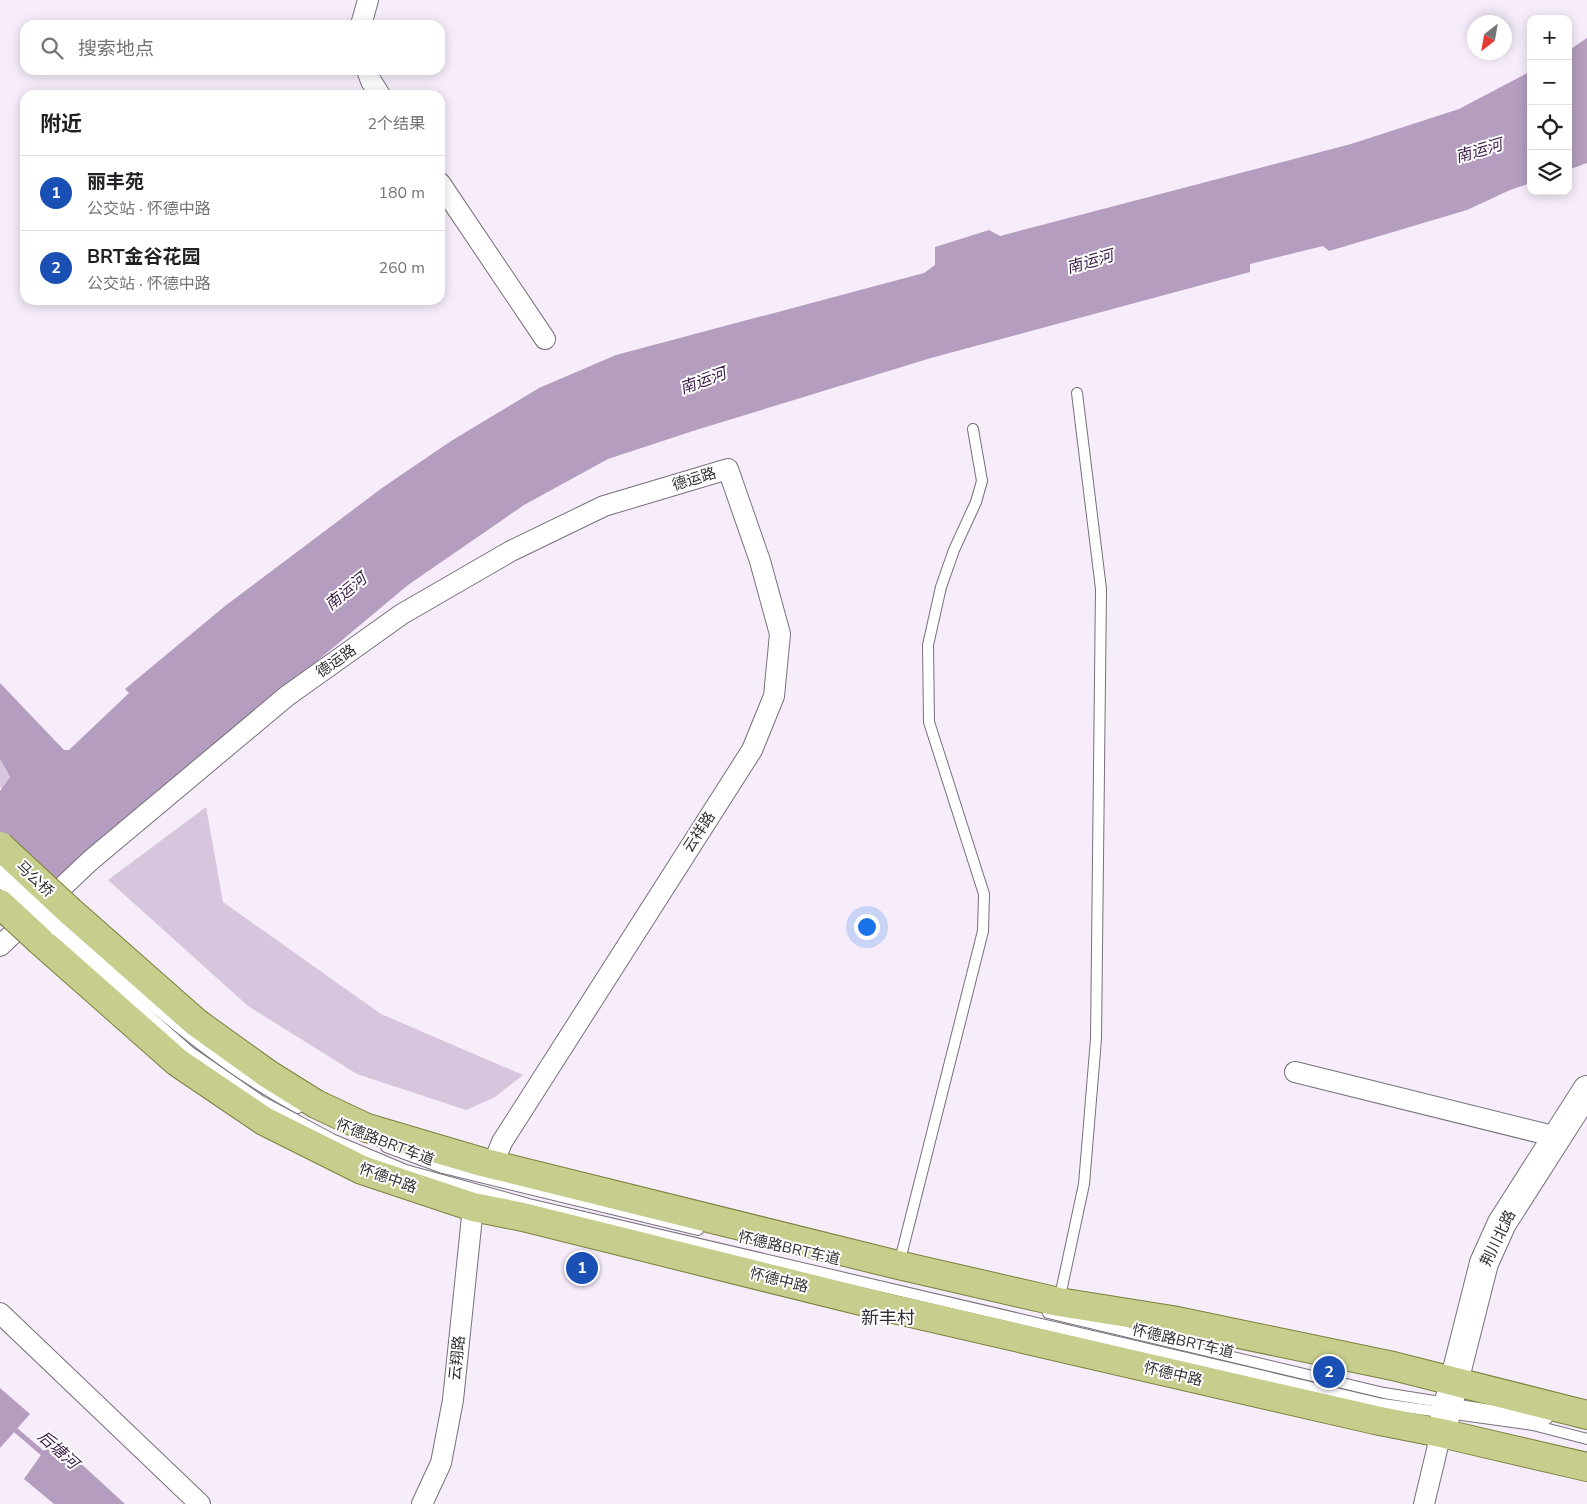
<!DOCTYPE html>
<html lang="zh">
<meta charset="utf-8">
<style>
body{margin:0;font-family:"Nunito Sans","Noto Sans SC",sans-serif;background:#f6f6f6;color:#202124}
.controls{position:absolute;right:15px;top:15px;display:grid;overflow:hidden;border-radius:10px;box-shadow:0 2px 12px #0003}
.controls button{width:45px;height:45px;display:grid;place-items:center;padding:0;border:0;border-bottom:1px solid #e0e0e0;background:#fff;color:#202124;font:25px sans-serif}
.compass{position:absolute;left:1467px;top:15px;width:45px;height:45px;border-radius:50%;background:#fff;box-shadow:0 2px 12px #0003;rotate:211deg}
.you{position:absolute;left:866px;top:926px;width:18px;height:18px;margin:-12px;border:4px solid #fff;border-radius:50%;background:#1a73e8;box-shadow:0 0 0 8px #1a73e833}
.badge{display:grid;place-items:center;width:32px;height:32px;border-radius:50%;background:#2563eb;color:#fff;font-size:16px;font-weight:700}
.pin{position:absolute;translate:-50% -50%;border:2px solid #fff;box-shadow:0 1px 5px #0006}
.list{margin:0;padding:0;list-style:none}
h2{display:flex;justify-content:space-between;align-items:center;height:65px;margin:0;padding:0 20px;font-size:21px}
h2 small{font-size:16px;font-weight:400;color:#757577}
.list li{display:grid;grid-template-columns:32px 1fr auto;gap:15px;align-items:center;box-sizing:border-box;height:75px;padding:0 20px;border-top:1px solid #e0e0e0}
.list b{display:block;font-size:19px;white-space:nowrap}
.list p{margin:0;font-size:16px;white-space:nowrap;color:#757577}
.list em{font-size:16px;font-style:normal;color:#757577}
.icon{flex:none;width:28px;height:28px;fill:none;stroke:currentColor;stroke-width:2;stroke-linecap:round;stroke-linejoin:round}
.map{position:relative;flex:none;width:1587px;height:1504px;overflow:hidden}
.search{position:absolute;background:#fff;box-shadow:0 2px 12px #0003;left:20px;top:20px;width:425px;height:55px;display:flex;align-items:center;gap:12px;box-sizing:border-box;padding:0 18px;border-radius:15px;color:#757577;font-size:19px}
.panel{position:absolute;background:#fff;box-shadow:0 2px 12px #0003;left:20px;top:90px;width:425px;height:215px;border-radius:15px}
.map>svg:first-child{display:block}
</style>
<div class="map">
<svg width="1587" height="1504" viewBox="0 0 1587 1504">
<rect width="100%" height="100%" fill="#f6ecfa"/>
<!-- green -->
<g fill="#d6c5dd">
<polygon points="0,759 10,777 2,789 0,787"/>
<polygon points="206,807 223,902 381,1014 523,1075 495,1097 466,1110 357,1074 248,1006 108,880"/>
</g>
<!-- water -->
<g fill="#b59dbf">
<polygon points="1587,38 1587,163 1568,170 1568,51"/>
<polygon points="1531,71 1531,183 1510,190 1467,210 1329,251 1323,246 1250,264 1250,272 931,358 696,430 608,459 524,505 408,585 0,926 0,791 10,777 0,759 0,683 64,750 69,750 129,693 125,689 225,606 382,488 451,441 539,388 616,355 924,273 935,265 935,247 989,230 1000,236 1351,144 1459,109"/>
<polygon points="0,1388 30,1414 0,1448"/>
<polygon points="53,1438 125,1504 54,1504 24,1479"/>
</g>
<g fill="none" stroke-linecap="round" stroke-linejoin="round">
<!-- stream -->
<polyline stroke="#b59dbf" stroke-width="5" points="12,1427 47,1457"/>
<defs>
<g id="lane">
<path d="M57 924C134 989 209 1061 298 1108"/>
<polyline points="52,930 189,1051 261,1101 332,1139 406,1170 529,1204 1383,1404 1533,1425 1587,1439"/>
<polyline points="386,1147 443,1168 698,1230"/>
<polyline points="899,1264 983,931 984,894 929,722 928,645 941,587 954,550 976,502 982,481 973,429"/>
<polyline points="1059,1301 1084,1184 1096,1039 1101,589 1077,393"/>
<polyline points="1048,1313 1384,1393 1547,1419"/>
</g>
<g id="street">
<polyline points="361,25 368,0"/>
<polyline points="367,70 371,81 380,95"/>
<polyline points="440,183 545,339"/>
<polyline points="0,946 91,860 287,696 402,614 511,551 604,506 728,469 760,561 780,634 774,696 752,750 502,1142 493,1164"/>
<polyline points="1295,1072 1557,1137"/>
<polyline points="0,1313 200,1504"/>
<polyline points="422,1504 441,1463 453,1400 473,1207"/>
<polyline points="1424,1504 1441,1433"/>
</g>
<polyline id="secondary" points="1441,1433 1484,1263 1502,1223 1587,1090"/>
<g id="primary">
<polyline points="70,911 197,1023 268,1074 316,1104 367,1128 482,1162 898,1265 1059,1302 1172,1320 1393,1366 1587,1415"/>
<polyline points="40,941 177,1062 264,1121 362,1170 473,1207 523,1217 889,1308 1375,1420 1441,1433 1587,1467"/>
</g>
</defs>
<!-- lane casing -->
<use href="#lane" stroke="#78707c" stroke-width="12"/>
<!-- street casing -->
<use href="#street" stroke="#78707c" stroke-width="22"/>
<!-- secondary casing -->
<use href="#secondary" stroke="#78707c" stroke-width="30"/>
<!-- primary casing -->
<use href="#primary" stroke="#7b803c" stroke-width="30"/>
<!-- lane -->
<use href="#lane" stroke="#fff" stroke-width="10"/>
<!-- street -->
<use href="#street" stroke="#fff" stroke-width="20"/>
<!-- secondary -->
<use href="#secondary" stroke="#fff" stroke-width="28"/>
<!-- primary -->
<use href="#primary" stroke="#c7cd8c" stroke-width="28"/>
<defs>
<g id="lane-bridge">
<polyline points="0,870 57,924"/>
<polyline points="0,882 52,930"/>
</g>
<g id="primary-bridge">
<polyline points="0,846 70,911"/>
<polyline points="0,904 40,941"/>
</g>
</defs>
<!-- lane-bridge casing -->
<use href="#lane-bridge" stroke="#78707c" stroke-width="12" stroke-linecap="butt"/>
<!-- primary-bridge casing -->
<use href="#primary-bridge" stroke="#7b803c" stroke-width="30" stroke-linecap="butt"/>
<!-- lane-bridge -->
<use href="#lane-bridge" stroke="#fff" stroke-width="10"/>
<!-- primary-bridge -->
<use href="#primary-bridge" stroke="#c7cd8c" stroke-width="28"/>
</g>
<g text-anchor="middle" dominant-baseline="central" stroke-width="4" stroke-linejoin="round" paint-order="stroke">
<!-- street labels -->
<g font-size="15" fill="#343035" stroke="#fff">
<text transform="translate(694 479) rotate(-17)">德运路</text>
<text transform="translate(336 661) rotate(-35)">德运路</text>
<text transform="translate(699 832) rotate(-57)">云祥路</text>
<text transform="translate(35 879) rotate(43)">马公桥</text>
<text transform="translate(385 1142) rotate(21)">怀德路BRT车道</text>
<text transform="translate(388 1178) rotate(20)">怀德中路</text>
<text transform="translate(1498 1238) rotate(-64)">荆川北路</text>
<text transform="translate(789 1248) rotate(13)">怀德路BRT车道</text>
<text transform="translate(779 1280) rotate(14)">怀德中路</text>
<text transform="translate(1183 1341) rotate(13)">怀德路BRT车道</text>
<text transform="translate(457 1358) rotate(-84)">云翔路</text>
<text transform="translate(1173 1374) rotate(13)">怀德中路</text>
</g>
<!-- water labels -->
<g font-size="16" font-style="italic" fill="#3c1b47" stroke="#fff">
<text transform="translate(1479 151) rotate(-16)">南运河</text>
<text transform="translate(1090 262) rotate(-16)">南运河</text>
<text transform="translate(703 381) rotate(-20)">南运河</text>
<text transform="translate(346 592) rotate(-39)">南运河</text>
<text transform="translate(58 1450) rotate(42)">后塘河</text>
</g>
<!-- quarter labels -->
<g font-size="18" fill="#332b36" stroke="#fff">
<text x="888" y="1318">新丰村</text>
</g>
</g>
</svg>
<div class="controls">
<button>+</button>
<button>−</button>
<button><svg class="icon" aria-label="locate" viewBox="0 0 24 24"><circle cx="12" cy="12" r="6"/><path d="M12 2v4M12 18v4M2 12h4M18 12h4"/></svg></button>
<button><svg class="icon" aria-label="layers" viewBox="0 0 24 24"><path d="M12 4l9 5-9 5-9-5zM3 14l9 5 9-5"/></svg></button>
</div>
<svg class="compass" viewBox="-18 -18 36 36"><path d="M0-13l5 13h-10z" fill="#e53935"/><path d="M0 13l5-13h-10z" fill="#757577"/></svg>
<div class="you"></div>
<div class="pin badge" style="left:582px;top:1268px;background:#1a4fb4">1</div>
<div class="pin badge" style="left:1329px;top:1372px;background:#1a4fb4">2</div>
<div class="search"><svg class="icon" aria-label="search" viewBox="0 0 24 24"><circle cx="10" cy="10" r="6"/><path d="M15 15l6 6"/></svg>搜索地点</div>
<section class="panel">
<h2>附近<small>2个结果</small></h2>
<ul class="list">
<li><span class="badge" style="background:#1a4fb4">1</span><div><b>丽丰苑</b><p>公交站 · 怀德中路</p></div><em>180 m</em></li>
<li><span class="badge" style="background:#1a4fb4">2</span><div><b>BRT金谷花园</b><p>公交站 · 怀德中路</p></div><em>260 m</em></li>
</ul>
</section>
</div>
